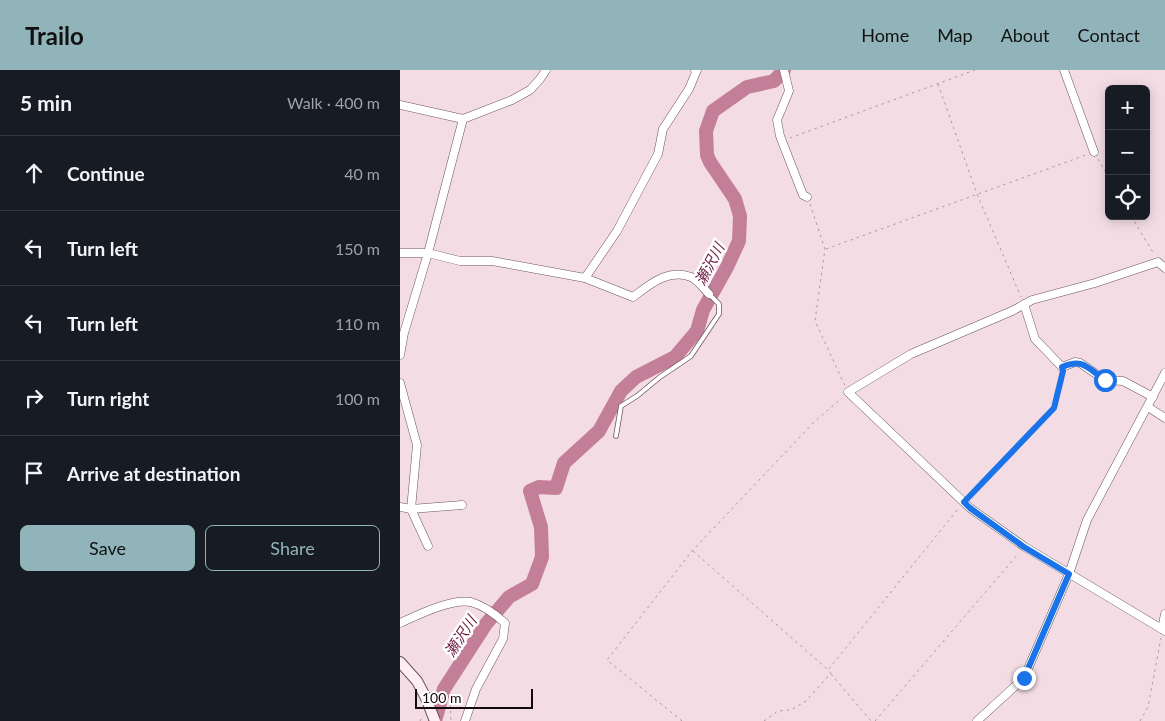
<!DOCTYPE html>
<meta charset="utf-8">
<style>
body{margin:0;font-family:Lato,"Noto Sans JP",sans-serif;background:#242831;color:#f1f3f6}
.controls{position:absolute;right:15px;top:15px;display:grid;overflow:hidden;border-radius:8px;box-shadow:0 2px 12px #0003}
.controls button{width:45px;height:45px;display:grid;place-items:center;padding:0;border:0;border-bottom:1px solid #363941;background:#171b24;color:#f1f3f6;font:25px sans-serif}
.scale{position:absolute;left:15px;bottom:12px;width:118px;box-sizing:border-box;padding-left:5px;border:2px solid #120a0d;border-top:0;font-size:14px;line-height:18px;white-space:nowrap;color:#120a0d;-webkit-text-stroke:4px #fff;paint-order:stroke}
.stop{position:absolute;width:15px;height:15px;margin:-11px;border:4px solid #1a73e8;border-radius:50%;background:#fff}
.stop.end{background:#1a73e8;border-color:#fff;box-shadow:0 1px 5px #0008}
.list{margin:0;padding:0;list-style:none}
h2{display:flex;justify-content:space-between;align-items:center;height:65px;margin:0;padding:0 20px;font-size:21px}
h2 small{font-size:16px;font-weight:400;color:#9ea1a6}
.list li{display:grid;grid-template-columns:32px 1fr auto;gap:15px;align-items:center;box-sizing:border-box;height:75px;padding:0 20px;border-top:1px solid #363941}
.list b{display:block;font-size:19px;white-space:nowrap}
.list em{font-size:16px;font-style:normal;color:#9ea1a6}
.actions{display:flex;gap:10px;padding:15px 20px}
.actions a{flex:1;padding:11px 0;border:1px solid #90b4b9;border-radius:8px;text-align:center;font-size:18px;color:#90b4b9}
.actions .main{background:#90b4b9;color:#111}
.icon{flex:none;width:28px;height:28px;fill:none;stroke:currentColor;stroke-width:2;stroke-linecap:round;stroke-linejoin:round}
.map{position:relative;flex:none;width:765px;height:651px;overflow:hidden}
header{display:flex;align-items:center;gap:30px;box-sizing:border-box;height:70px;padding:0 25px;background:#90b4b9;color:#111}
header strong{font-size:24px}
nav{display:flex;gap:28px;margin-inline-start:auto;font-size:18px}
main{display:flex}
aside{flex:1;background:#171b24}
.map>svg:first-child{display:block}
</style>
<header>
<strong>Trailo</strong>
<nav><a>Home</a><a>Map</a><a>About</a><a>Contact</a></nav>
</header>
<main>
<aside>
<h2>5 min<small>Walk · 400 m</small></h2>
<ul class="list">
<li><svg class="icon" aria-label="ahead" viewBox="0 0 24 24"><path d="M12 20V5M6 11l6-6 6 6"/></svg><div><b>Continue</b></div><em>40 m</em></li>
<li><svg class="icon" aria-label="left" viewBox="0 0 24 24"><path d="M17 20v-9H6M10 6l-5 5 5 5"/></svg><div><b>Turn left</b></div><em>150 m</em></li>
<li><svg class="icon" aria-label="left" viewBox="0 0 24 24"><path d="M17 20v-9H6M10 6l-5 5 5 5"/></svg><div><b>Turn left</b></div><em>110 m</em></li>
<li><svg class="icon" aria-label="right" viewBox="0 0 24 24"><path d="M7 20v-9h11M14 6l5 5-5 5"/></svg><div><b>Turn right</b></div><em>100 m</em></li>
<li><svg class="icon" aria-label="arrive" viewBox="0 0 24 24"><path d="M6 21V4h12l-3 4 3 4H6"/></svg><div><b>Arrive at destination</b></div></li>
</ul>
<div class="actions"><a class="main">Save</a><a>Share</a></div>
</aside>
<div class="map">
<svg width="765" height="651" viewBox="0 0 765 651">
<rect width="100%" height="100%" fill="#f4dce4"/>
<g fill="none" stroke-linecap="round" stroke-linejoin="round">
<!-- river -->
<polyline stroke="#c47f98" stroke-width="14" points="35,651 44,619 86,554 109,527 132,514 142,487 141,457 130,421 139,417 156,418 164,393 199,361 221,321 236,307 275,287 297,261 303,240 327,197 339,171 340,146 335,129 310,92 307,85 306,61 313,41 347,17 374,11 384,0"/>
<defs>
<polyline id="lane" points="216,366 221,336 237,326 260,307 291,286 319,244 319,234 309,224"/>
<g id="street">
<polyline points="384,0 389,21 377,50 380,66 403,125 407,127"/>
<polyline points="664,0 694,82"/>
<polyline points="0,35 63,49 112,30 130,20 140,9 146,0"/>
<polyline points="0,183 28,183 60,191 92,191 185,208 217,161 258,84 263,59 289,19 297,0 295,0"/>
<polyline points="765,198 758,192 695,213 632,230 612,241 511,284 448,322 570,438 625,477 765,561"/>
<path d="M185 208 233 227C250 214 269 198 291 207 298 210 304 219 309 224"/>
<polyline points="624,234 635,269 662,297 675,292 680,293 705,310 723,311 753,327"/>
<polyline points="0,285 4,263 28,183 63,49"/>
<polyline points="0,313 17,375 11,439 28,476"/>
<polyline points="748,337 765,348"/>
<polyline points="0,437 11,439 62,435"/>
<path d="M0 553C18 545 52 528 71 532 85 536 95 544 105 553L103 569 76 619 65 651"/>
<polyline points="762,559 765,544"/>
<polyline points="577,651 624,608 669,504 687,450 765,303"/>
</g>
<polyline id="secondary" points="0,592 17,611 26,628"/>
</defs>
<!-- lane casing -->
<use href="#lane" stroke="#6a555c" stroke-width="5.5"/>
<!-- street casing -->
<use href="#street" stroke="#6a555c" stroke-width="9"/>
<!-- secondary casing -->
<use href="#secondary" stroke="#6a555c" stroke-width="12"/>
<!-- path -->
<g stroke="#ac99a0" stroke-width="1" stroke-dasharray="2.5 4" stroke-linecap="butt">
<polyline points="538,14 577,124 621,227"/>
<polyline points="390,68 575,0"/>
<polyline points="698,89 709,108"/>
<polyline points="410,134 425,179 415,251 445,316"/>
<polyline points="731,146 754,184"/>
<polyline points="426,179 686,85"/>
<polyline points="569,427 654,338 662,306"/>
<polyline points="293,481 427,599"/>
<polyline points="431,604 471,651"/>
<polyline points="34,623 35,622 50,625 51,651"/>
<polyline points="20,651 23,645"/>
<polyline points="282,651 207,590 292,481 413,353 442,328"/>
<polyline points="364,651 378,641 391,640 406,631 431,603 428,600 558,439"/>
<polyline points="475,651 619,483"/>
<polyline points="740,651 748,637 761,568"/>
</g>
<!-- lane -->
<use href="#lane" stroke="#fff" stroke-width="4"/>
<!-- street -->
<use href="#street" stroke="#fff" stroke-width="8"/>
<!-- secondary -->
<use href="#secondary" stroke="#feedf3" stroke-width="10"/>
<defs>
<polyline id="secondary-bridge" points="26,628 35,651"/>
</defs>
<!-- secondary-bridge casing -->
<use href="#secondary-bridge" stroke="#6a555c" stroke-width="12" stroke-linecap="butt"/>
<!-- secondary-bridge -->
<use href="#secondary-bridge" stroke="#feedf3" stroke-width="10"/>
</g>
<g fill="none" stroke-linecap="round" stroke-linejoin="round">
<!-- route -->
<path stroke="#1a73e8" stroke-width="6" d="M624 608 669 504 624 477 570 438 564 432 654 338 663 301 662 297C684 288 687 298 705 310"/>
</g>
<g text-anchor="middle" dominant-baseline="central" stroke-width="5" stroke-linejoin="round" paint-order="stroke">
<!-- water labels -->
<g font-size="15" font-style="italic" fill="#6e1d42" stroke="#fff">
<text transform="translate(309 194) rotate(-62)">瀬沢川</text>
<text transform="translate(60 566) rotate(-57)">瀬沢川</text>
</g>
</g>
</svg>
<div class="controls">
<button>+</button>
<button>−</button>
<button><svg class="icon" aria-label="locate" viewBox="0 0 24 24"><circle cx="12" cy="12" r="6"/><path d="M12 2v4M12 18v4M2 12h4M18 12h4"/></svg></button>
</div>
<div class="scale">100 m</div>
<div class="stop" style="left:705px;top:310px"></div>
<div class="stop end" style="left:624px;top:608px"></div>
</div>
</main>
